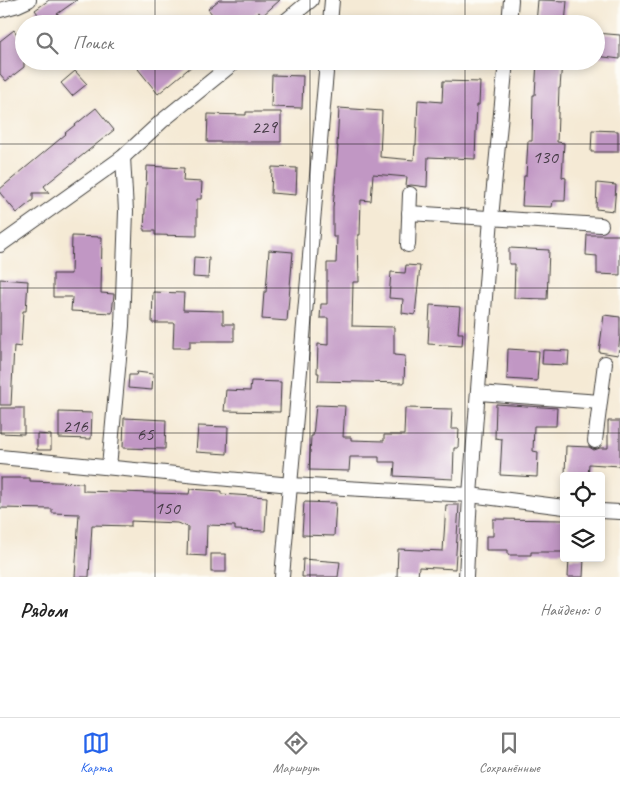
<!DOCTYPE html>
<html lang="ru">
<meta charset="utf-8">
<style>
body{margin:0;font-family:Caveat,sans-serif;background:#f2f2f2;color:#222}
.controls{position:absolute;right:15px;bottom:15px;display:grid;overflow:hidden;border-radius:5px;box-shadow:0 2px 8px #0003}
.controls button{width:45px;height:45px;display:grid;place-items:center;padding:0;border:0;border-bottom:1px solid #e0e0e0;background:#fff;color:#222;font:25px sans-serif}
.list{margin:0;padding:0;list-style:none}
h2{display:flex;justify-content:space-between;align-items:center;height:65px;margin:0;padding:0 20px;font-size:21px}
h2 small{font-size:16px;font-weight:400;color:#767676}
.icon{flex:none;width:28px;height:28px;fill:none;stroke:currentColor;stroke-width:2;stroke-linecap:round;stroke-linejoin:round}
.map{position:relative;flex:none;width:620px;height:577px;overflow:hidden}
.search{position:absolute;background:#fff;box-shadow:0 2px 8px #0003;left:15px;right:15px;top:15px;height:55px;display:flex;align-items:center;gap:12px;box-sizing:border-box;padding:0 18px;border-radius:28px;color:#767676;font-size:19px}
.sheet{height:140px;background:#fff}
nav{display:flex;justify-content:space-around;align-items:center;box-sizing:border-box;height:70px;border-top:1px solid #e0e0e0;background:#fff;font-size:14px;color:#767676}
nav a{display:grid;justify-items:center;gap:2px}
nav .on{color:#2563eb}
.map>svg:first-child{display:block}
</style>
<div class="map">
<svg width="620" height="577" viewBox="0 0 620 577">
<rect width="100%" height="100%" fill="#fdfcf7"/>
<filter id="ink" filterUnits="userSpaceOnUse"><feTurbulence type="fractalNoise" baseFrequency=".02" numOctaves="2"/><feDisplacementMap in="SourceGraphic" scale="10" xChannelSelector="R" yChannelSelector="G"/><feConvolveMatrix kernelMatrix="1 2 1 2 8 2 1 2 1" color-interpolation-filters="sRGB"/></filter>
<filter id="wash" filterUnits="userSpaceOnUse"><feTurbulence type="fractalNoise" baseFrequency=".0096" numOctaves="4" result="noise"/><feDisplacementMap in="SourceGraphic" scale="20" xChannelSelector="R" yChannelSelector="G"/><feGaussianBlur stdDeviation="1.12" result="paint"/><feColorMatrix in="noise" values="0 0 0 0 0 0 0 0 0 0 0 0 0 0 0 0 0 1.4 0 .05"/><feComposite in="paint" operator="in"/></filter>
<g filter="url(#wash)">
<rect width="100%" height="100%" fill="#f5ead5"/>
<g id="blocks">
<!-- building -->
<g fill="#c197c4">
<polygon points="49,0 77,0 57,14 64,24 45,24 35,10"/>
<polygon points="219,0 280,0 262,16 259,12 245,24 220,24 208,9"/>
<polygon points="538,0 567,1 565,24 536,24"/>
<polygon points="14,30 24,44 24,67 6,81 0,74 0,41"/>
<polygon points="596,33 620,35 620,59 596,56"/>
<polygon points="148,61 198,61 158,94 138,69"/>
<polygon points="537,61 562,61 560,88 559,88 557,142 564,143 562,177 566,178 565,201 553,201 552,207 522,206 524,176 526,176 528,141 532,141 533,95 535,95"/>
<polygon points="75,71 87,84 72,96 61,83"/>
<polygon points="272,75 303,76 302,108 271,107"/>
<polygon points="443,81 480,82 479,105 477,105 475,159 428,157 427,187 411,185 406,186 407,177 373,174 371,201 361,200 360,235 358,235 359,282 353,282 352,326 394,327 394,355 405,356 404,383 318,381 319,373 317,373 318,344 328,345 328,318 320,318 321,304 327,304 327,263 336,263 337,237 333,237 333,208 338,146 337,146 339,108 382,111 380,157 414,160 415,145 416,145 418,100 442,102"/>
<polygon points="96,108 114,130 44,186 49,193 33,193 33,200 17,213 0,193 0,189 66,134 65,133"/>
<polygon points="246,112 281,112 281,142 207,142 208,114 246,115"/>
<polygon points="592,130 618,131 618,152 591,152"/>
<polygon points="147,166 184,168 183,181 202,182 201,199 197,199 197,236 155,235 155,231 144,231"/>
<polygon points="272,167 297,168 296,195 271,193"/>
<polygon points="597,183 616,185 614,211 596,209"/>
<polygon points="587,235 620,235 620,275 597,274 597,256 586,255"/>
<polygon points="72,236 102,237 101,293 114,294 112,313 71,311 72,297 53,297 53,274 71,274"/>
<polygon points="509,248 549,250 547,299 514,298 515,264 509,264"/>
<polygon points="269,250 293,252 287,321 262,319 264,292 266,292"/>
<polygon points="194,257 209,258 208,278 193,277"/>
<polygon points="406,265 420,266 415,315 402,313 403,299 389,298 391,272 405,273"/>
<polygon points="0,279 28,281 26,311 23,311 21,347 14,346 11,405 0,405"/>
<polygon points="153,292 184,293 183,310 223,311 223,324 234,324 234,341 190,341 190,348 173,348 174,323 152,323"/>
<polygon points="430,305 460,307 458,333 463,333 462,346 428,344"/>
<polygon points="604,315 620,317 620,336 618,355 599,352"/>
<polygon points="508,349 539,351 537,381 507,379"/>
<polygon points="543,350 569,351 568,365 542,364"/>
<polygon points="137,372 153,374 152,390 128,388 129,375 136,375"/>
<polygon points="251,381 281,382 280,412 224,411 226,390 250,391"/>
<polygon points="496,404 557,408 556,426 534,426 533,451 538,452 537,477 500,475 502,439 495,438"/>
<polygon points="316,405 345,406 343,437 351,437 351,440 384,441 384,435 404,435 405,408 452,409 451,429 459,429 458,448 454,448 453,479 394,476 395,462 379,462 379,457 350,457 349,471 309,470 311,436 313,436"/>
<polygon points="0,408 24,408 24,434 0,433"/>
<polygon points="59,412 92,413 91,439 59,438"/>
<polygon points="124,418 166,420 165,449 123,448"/>
<polygon points="608,421 620,421 620,466 589,464 588,476 565,475 566,446 589,447 594,450 600,448 608,448"/>
<polygon points="198,426 228,427 227,454 196,452"/>
<polygon points="37,434 51,435 51,450 37,450"/>
<polygon points="0,478 30,478 30,481 83,483 83,491 189,494 190,489 221,491 221,494 267,497 265,531 235,530 235,526 207,525 206,556 187,555 188,527 177,523 131,521 131,526 92,525 89,577 75,577 79,514 52,513 52,509 0,508"/>
<polygon points="304,502 336,503 334,536 302,535"/>
<polygon points="446,505 459,505 455,569 419,567 418,577 397,577 398,549 443,551"/>
<polygon points="493,519 564,520 564,552 531,552 531,555 508,555 508,550 486,550 486,536 493,536"/>
<rect x="211" y="554" width="15" height="18"/>
<polygon points="569,558 584,558 583,577 568,577"/>
<polygon points="303,559 340,562 338,577 302,577"/>
</g>
</g>
</g>
<g filter="url(#ink)">
<use href="#blocks" fill-opacity="0" stroke="#3d3b38" stroke-width="1"/>
<g fill="none" stroke-linecap="round" stroke-linejoin="round">
<defs>
<g id="street">
<polyline points="0,10 18,5 29,0"/>
<polyline points="282,24 311,0"/>
<polyline points="330,24 332,0"/>
<polyline points="509,24 511,0"/>
<polyline points="409,213 601,225"/>
<polyline points="0,245 123,157 162,121 236,61"/>
<polyline points="408,245 410,194"/>
<polyline points="479,393 600,402"/>
<polyline points="595,441 605,363"/>
<polyline points="0,457 291,485 470,495 564,507"/>
<polyline points="109,467 122,326 126,211 123,157"/>
<polyline points="601,511 620,512"/>
<polyline points="282,577 327,61"/>
<polyline points="466,577 470,495 491,218 506,61"/>
</g>
</defs>
<!-- street casing -->
<use href="#street" stroke="#3d3b38" stroke-width="16"/>
<!-- street -->
<use href="#street" stroke="#fff" stroke-width="14"/>
</g>
</g>
<!-- grid -->
<path fill="none" stroke="#1c1c1c" stroke-width="1" stroke-opacity="0.55" d="M155 0V24M310 0V24M465 0V24M155 61V577M310 61V577M465 61V577M0 144H620M0 288H620M0 433H620"/>
<g text-anchor="middle" dominant-baseline="central" stroke-width="4" stroke-linejoin="round" paint-order="stroke">
<!-- number labels -->
<g font-size="19" fill="#453b46">
<text x="264" y="127">229</text>
<text x="545" y="157">130</text>
<text x="75" y="426">216</text>
<text x="145" y="434">65</text>
<text x="167" y="508">150</text>
</g>
</g>
</svg>
<div class="controls">
<button><svg class="icon" aria-label="locate" viewBox="0 0 24 24"><circle cx="12" cy="12" r="6"/><path d="M12 2v4M12 18v4M2 12h4M18 12h4"/></svg></button>
<button><svg class="icon" aria-label="layers" viewBox="0 0 24 24"><path d="M12 4l9 5-9 5-9-5zM3 14l9 5 9-5"/></svg></button>
</div>
<div class="search"><svg class="icon" aria-label="search" viewBox="0 0 24 24"><circle cx="10" cy="10" r="6"/><path d="M15 15l6 6"/></svg>Поиск</div>
</div>
<section class="sheet">
<h2>Рядом<small>Найдено: 0</small></h2>
<ul class="list">
</ul>
</section>
<nav>
<a class="on"><svg class="icon" aria-label="map" viewBox="0 0 24 24"><path d="M3 6l6-2 6 2 6-2v14l-6 2-6-2-6 2zM9 4v14M15 6v14"/></svg>Карта</a>
<a><svg class="icon" aria-label="directions" viewBox="0 0 24 24"><path d="M12 3l9 9-9 9-9-9zM9 14v-3h6M13 9l2 2-2 2"/></svg>Маршрут</a>
<a><svg class="icon" aria-label="saved" viewBox="0 0 24 24"><path d="M7 4h10v16l-5-4-5 4z"/></svg>Сохранённые</a>
</nav>
